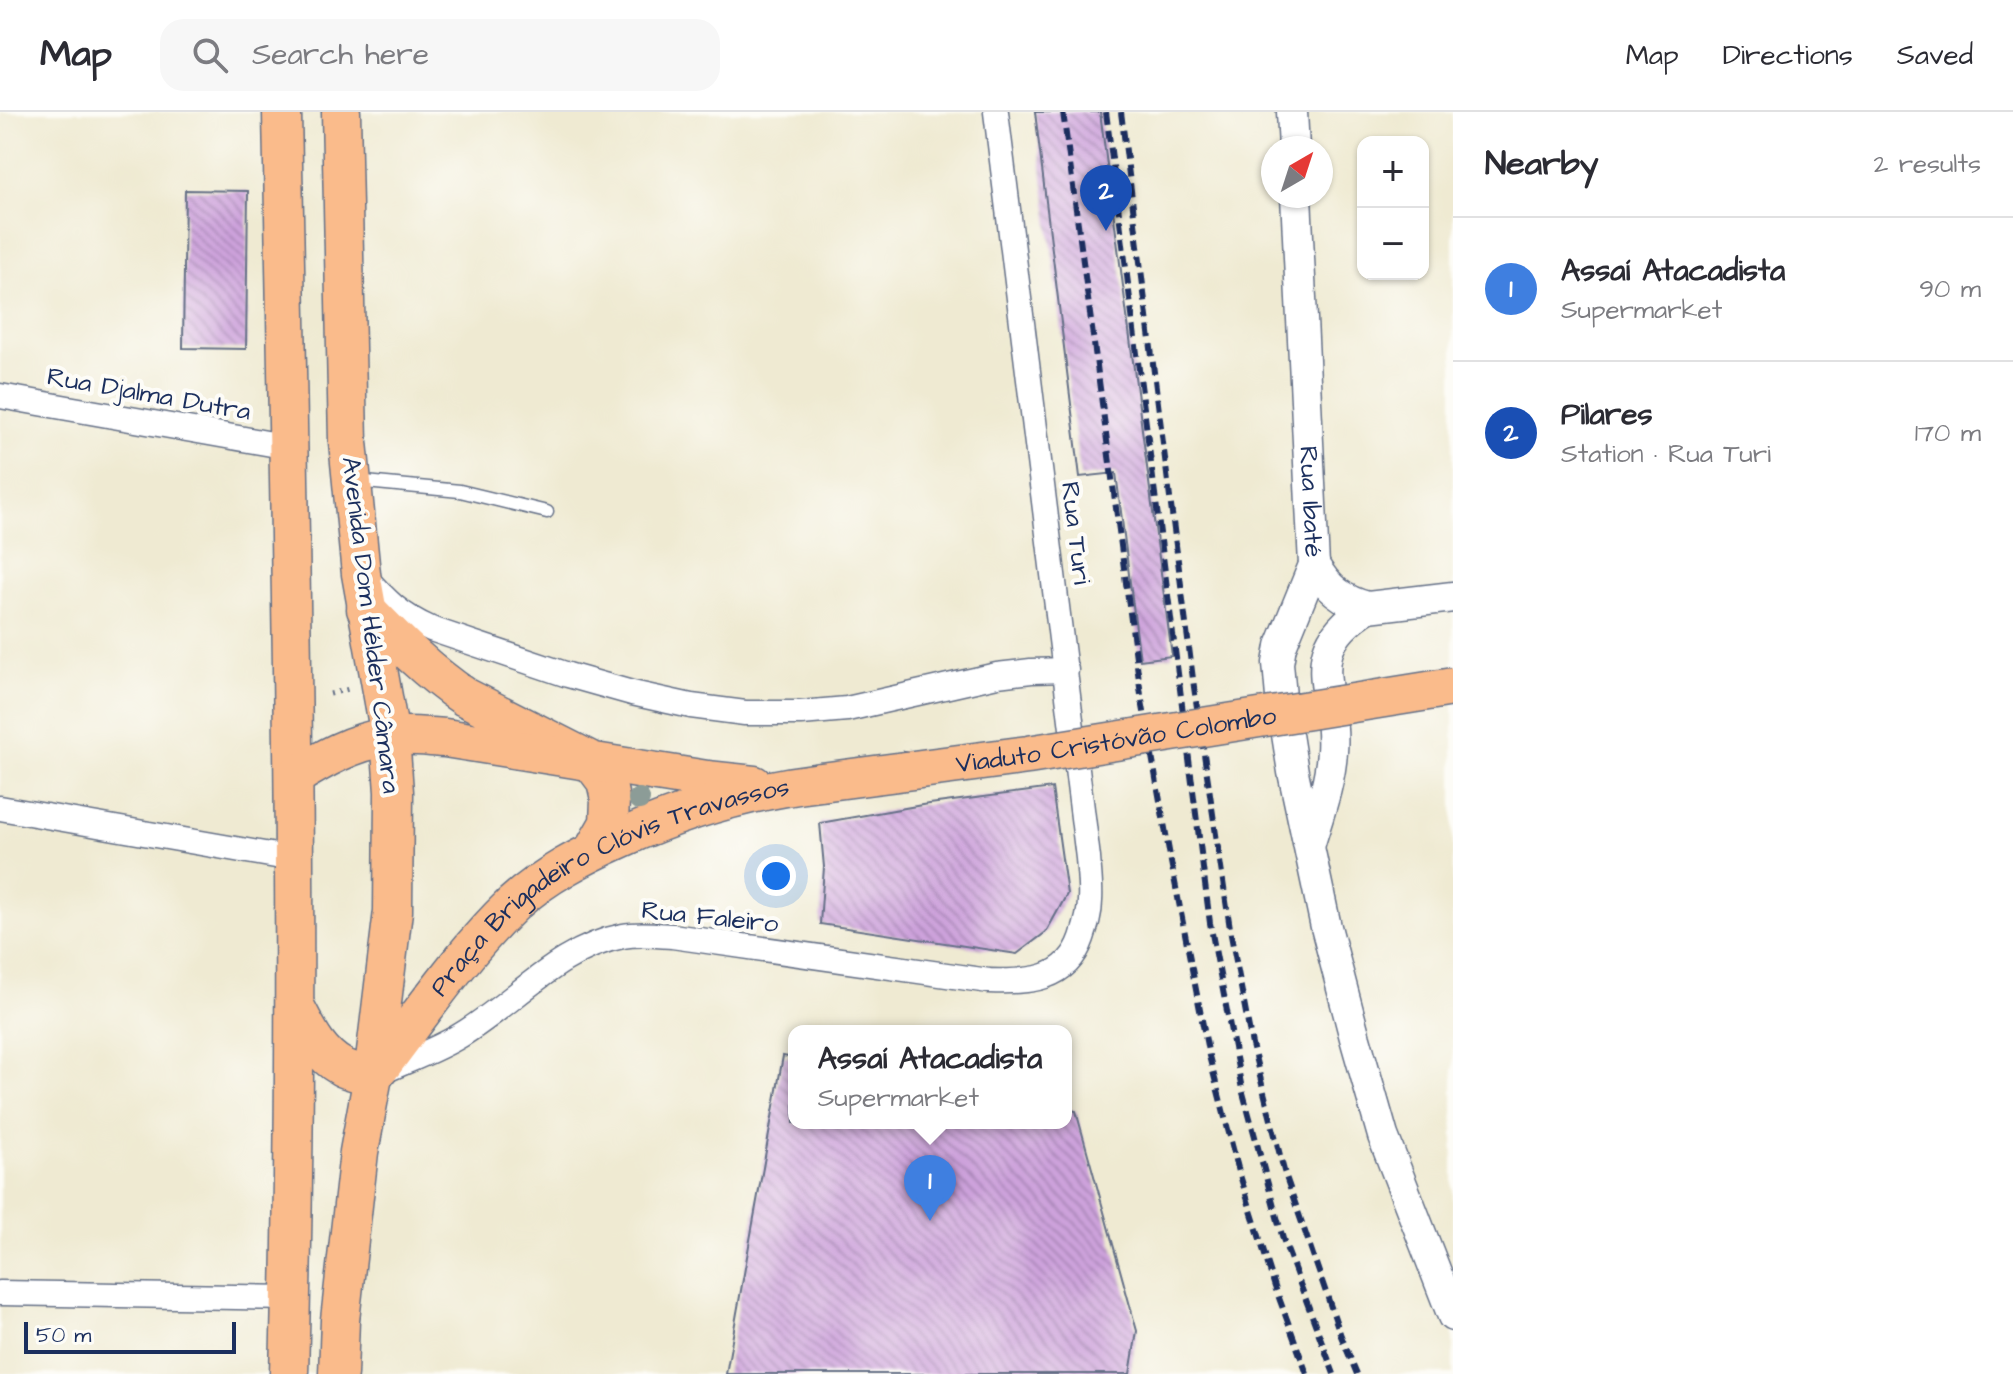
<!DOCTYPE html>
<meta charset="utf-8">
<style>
body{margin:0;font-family:"Architects Daughter",sans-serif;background:#f7f7f7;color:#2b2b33}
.controls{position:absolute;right:24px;top:24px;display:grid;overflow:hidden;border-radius:16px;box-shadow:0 2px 6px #0004}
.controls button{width:72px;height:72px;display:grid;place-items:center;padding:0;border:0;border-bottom:2px solid #e1e1e2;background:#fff;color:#2b2b33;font:40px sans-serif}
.compass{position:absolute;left:1261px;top:24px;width:72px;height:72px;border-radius:50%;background:#fff;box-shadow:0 2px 6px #0004;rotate:39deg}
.scale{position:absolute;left:24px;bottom:20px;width:212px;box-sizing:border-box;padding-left:8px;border:4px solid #1b2f5e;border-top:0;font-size:22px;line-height:28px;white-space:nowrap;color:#1b2f5e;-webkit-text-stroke:6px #fdfcf7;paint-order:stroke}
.you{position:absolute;left:776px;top:764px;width:28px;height:28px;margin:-20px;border:6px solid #fff;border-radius:50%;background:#1a73e8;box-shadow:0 0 0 12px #1a73e833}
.badge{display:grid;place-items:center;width:52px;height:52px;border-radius:50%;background:#1f6fb2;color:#fff;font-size:26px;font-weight:700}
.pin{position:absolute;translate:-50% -66px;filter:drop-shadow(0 2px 4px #0008)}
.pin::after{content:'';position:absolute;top:42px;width:28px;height:24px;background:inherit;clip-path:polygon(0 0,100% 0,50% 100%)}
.popup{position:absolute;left:788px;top:913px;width:284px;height:104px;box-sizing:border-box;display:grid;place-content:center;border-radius:16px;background:#fff;filter:drop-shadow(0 2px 6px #0005);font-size:26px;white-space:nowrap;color:#7c7c81}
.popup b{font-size:30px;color:#2b2b33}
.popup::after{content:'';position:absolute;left:50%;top:100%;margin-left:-16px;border:16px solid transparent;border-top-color:#fff}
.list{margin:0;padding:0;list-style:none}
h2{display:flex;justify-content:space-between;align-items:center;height:104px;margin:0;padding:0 32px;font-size:34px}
h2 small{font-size:26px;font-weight:400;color:#7c7c81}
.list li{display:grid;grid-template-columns:52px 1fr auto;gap:24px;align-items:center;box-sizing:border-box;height:144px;padding:0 32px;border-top:2px solid #e1e1e2}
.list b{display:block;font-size:30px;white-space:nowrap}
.list p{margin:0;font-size:26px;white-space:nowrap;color:#7c7c81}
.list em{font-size:26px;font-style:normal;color:#7c7c81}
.icon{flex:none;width:44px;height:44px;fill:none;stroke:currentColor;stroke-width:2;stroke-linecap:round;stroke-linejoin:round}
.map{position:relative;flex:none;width:1453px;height:1262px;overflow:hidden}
header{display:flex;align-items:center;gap:48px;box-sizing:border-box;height:112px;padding:0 40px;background:#fff;border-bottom:2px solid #e1e1e2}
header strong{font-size:38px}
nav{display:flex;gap:44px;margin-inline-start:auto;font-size:28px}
.search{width:560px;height:72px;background:#f7f7f7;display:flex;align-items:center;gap:20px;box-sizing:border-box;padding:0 28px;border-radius:24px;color:#7c7c81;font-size:30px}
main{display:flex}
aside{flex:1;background:#fff}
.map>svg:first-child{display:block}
</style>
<header>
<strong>Map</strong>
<div class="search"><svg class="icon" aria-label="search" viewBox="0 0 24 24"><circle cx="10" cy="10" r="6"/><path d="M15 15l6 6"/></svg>Search here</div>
<nav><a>Map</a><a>Directions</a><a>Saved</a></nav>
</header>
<main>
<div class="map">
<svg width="1453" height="1262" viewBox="0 0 1453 1262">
<defs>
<pattern id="building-back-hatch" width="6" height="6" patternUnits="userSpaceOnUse" patternTransform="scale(2)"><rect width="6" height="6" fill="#cda2db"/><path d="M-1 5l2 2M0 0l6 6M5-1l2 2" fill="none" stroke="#a684b5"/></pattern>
</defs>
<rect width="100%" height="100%" fill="#fdfcf7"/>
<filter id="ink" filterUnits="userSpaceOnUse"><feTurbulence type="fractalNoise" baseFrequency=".0125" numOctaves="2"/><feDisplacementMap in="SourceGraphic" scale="16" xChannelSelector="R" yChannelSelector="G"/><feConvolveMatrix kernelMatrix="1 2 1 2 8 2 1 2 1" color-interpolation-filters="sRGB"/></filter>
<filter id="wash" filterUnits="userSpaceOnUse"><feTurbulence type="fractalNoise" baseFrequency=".006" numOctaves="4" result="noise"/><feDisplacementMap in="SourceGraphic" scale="32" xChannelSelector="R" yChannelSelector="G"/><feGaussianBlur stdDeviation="1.8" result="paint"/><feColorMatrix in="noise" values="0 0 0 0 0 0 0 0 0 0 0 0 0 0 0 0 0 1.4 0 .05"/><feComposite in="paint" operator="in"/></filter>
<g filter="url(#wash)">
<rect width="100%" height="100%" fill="#efead2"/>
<g id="blocks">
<!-- building -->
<g fill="url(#building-back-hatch)">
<polygon points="1035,0 1100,0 1172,544 1140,548 1116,361 1080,365"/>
<polygon points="185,78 248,79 246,237 183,236"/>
<polygon points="1052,676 1067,782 1046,820 1017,842 820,812 824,755 820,711 922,693"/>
<polygon points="783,944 794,946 794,1011 1066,1011 1066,997 1076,999 1137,1219 1130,1262 726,1262"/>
</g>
</g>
</g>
<g filter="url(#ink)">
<use href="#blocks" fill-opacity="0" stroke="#657087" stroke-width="2"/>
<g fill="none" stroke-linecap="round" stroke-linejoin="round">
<defs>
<polyline id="service" points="355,369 460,379 547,400"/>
<g id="minor">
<polyline points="0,284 289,335"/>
<path d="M364 464C386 489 400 503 431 517L568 563 632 581 691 594 745 601H801L847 597 997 563 1031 559 1066 558"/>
<polyline points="0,696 293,747"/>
<path d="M382 960C408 948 437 938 461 923 514 891 559 836 623 824 639 821 655 823 672 824L989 869C1029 870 1067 869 1082 826 1086 814 1090 802 1090 789 1091 775 1089 760 1088 746L996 0"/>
<polyline points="0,1181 291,1186"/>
</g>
<g id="tertiary">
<polyline points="1292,0 1294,36"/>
<path id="s1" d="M1296 84 1314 453 1281 534 1278 551 1281 585 1293 660 1326 815 1355 926 1383 1024 1453 1204"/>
<path d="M1314 453C1327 475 1342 489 1368 495L1453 485"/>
<path d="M1310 731C1319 701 1330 671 1332 640 1337 575 1297 540 1368 495"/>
</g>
<g id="primary">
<path d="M282 0C290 421 301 841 289 1262"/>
<path d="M366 497C397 529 428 560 465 585L591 649 606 669 610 687 609 711 593 739"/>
<path d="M294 665C323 647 353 630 387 625 406 622 426 625 445 626L707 668 754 673"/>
<path d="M295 894C307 917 318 942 342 955 351 960 363 961 373 964"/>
<path id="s2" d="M375 962C419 905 461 842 513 792 545 763 584 743 622 726 686 697 752 678 821 670"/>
<polyline points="338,1262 340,1208 359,1040 373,964 393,799 394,680 390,624 361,462 348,330 341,0"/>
</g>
</defs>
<!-- service casing -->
<use href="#service" stroke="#657087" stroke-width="15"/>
<!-- minor casing -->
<use href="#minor" stroke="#657087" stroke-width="27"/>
<!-- tertiary casing -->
<use href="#tertiary" stroke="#657087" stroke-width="33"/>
<!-- primary casing -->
<use href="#primary" stroke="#657087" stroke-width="41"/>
<!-- path -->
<polyline stroke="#657087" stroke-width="5" stroke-dasharray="2 6" stroke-linecap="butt" points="330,582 349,577"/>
<!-- service -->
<use href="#service" stroke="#fff" stroke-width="12"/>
<!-- minor -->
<use href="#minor" stroke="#fff" stroke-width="24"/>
<!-- tertiary -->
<use href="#tertiary" stroke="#fff" stroke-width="30"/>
<!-- primary -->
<use href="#primary" stroke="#fabb8b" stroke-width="38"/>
<!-- rail -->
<g stroke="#1b2f5e" stroke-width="6" stroke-dasharray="12 6" stroke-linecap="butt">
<polyline points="1063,0 1141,583 1171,750 1209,944 1239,1060 1275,1175 1307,1262"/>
<polyline points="1106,0 1210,811 1242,977 1283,1127 1334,1262"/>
<polyline points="1121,0 1194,575 1231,823 1252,933 1284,1059 1341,1224 1357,1262"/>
</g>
<defs>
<g id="primary-bridge">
<path id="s3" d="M821 670 1028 643 1453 575"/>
</g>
</defs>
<!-- primary-bridge casing -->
<use href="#primary-bridge" stroke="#657087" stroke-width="41" stroke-linecap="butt"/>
<!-- primary-bridge -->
<use href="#primary-bridge" stroke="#fabb8b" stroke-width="38"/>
</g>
<!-- trees -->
<circle fill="#8c9c97" cx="639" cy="687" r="11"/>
</g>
<g text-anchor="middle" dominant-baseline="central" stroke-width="8" stroke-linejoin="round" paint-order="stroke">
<!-- street labels -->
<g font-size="26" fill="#1b2f5e" stroke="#fdfcf7">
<text transform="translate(149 282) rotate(10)">Rua Djalma Dutra</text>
<text stroke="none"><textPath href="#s1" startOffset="306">Rua Ibaté</textPath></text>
<text transform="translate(1076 421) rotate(83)">Rua Turi</text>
<text transform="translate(371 513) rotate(83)">Avenida Dom Hélder Câmara</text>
<text stroke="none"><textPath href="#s3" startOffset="298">Viaduto Cristóvão Colombo</textPath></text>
<text stroke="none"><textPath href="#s2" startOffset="312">Praça Brigadeiro Clóvis Travassos</textPath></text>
<text transform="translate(710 805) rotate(6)">Rua Faleiro</text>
</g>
</g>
</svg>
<div class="controls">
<button>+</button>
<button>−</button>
</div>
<svg class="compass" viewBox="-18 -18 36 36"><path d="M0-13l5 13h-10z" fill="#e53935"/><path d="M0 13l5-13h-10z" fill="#7c7c81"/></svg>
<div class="scale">50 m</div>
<div class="you"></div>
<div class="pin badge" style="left:930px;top:1109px;background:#3f7fe0">1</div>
<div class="popup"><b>Assaí Atacadista</b>Supermarket</div>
<div class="pin badge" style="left:1106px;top:119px;background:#1a4fb4">2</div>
</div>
<aside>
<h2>Nearby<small>2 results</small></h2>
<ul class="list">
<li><span class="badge" style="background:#3f7fe0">1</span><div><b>Assaí Atacadista</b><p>Supermarket</p></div><em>90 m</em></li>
<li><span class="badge" style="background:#1a4fb4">2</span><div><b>Pilares</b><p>Station · Rua Turi</p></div><em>170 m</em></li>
</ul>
</aside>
</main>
